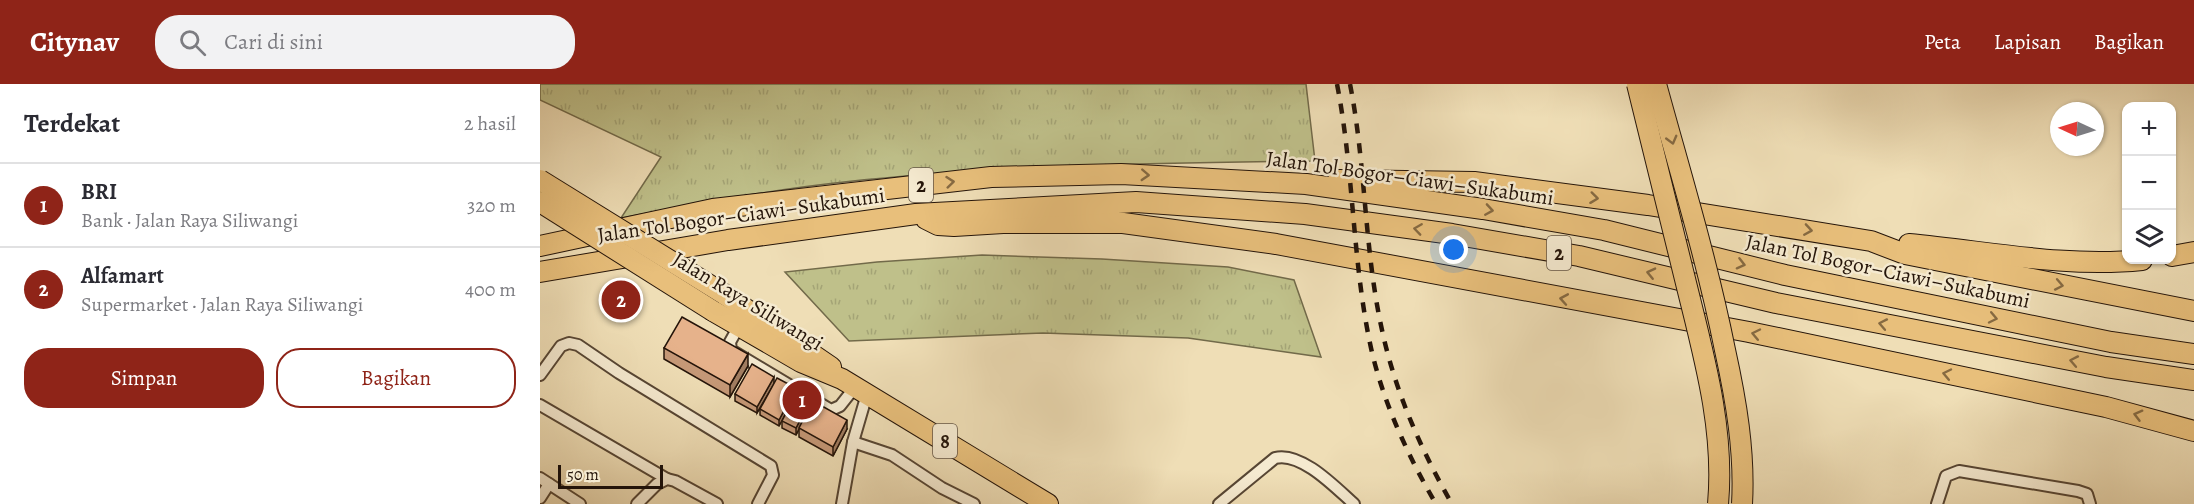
<!DOCTYPE html>
<html lang="id">
<meta charset="utf-8">
<style>
body{margin:0;font-family:Alegreya,serif;background:#f2f2f3;color:#2b2b33}
.controls{position:absolute;right:18px;top:18px;display:grid;overflow:hidden;border-radius:12px;box-shadow:0 2px 4px #0004}
.controls button{width:54px;height:54px;display:grid;place-items:center;padding:0;border:0;border-bottom:2px solid #e1e1e2;background:#fff;color:#2b2b33;font:30px sans-serif}
.compass{position:absolute;left:1510px;top:18px;width:54px;height:54px;border-radius:50%;background:#fff;box-shadow:0 2px 4px #0004;rotate:274deg}
.scale{position:absolute;left:18px;bottom:15px;width:105px;box-sizing:border-box;padding-left:6px;border:3px solid #241409;border-top:0;font-size:16px;line-height:21px;white-space:nowrap;color:#241409;-webkit-text-stroke:4px #f5ead0;paint-order:stroke}
.you{position:absolute;left:914px;top:166px;width:21px;height:21px;margin:-15px;border:4px solid #fff;border-radius:50%;background:#1a73e8;box-shadow:0 0 0 9px #1a73e833}
.badge{display:grid;place-items:center;width:39px;height:39px;border-radius:50%;background:#8f2418;color:#fff;font-size:20px;font-weight:700}
.pin{position:absolute;translate:-50% -50%;border:3px solid #fff;box-shadow:0 2px 6px #0006}
.list{margin:0;padding:0;list-style:none}
h2{display:flex;justify-content:space-between;align-items:center;height:78px;margin:0;padding:0 24px;font-size:26px}
h2 small{font-size:20px;font-weight:400;color:#7c7c81}
.list li{display:grid;grid-template-columns:39px 1fr auto;gap:18px;align-items:center;box-sizing:border-box;height:84px;padding:0 24px;border-top:2px solid #e1e1e2}
.list b{display:block;font-size:22px;white-space:nowrap}
.list p{margin:0;font-size:20px;white-space:nowrap;color:#7c7c81}
.list em{font-size:20px;font-style:normal;color:#7c7c81}
.actions{display:flex;gap:12px;padding:18px 24px}
.actions a{flex:1;padding:14px 0;border:2px solid #8f2418;border-radius:24px;text-align:center;font-size:21px;color:#8f2418}
.actions .main{background:#8f2418;color:#fff}
.icon{flex:none;width:33px;height:33px;fill:none;stroke:currentColor;stroke-width:2;stroke-linecap:round;stroke-linejoin:round}
.map{position:relative;flex:none;width:1654px;height:420px;overflow:hidden}
header{display:flex;align-items:center;gap:36px;box-sizing:border-box;height:84px;padding:0 30px;background:#8f2418;color:#fff}
header strong{font-size:28px}
nav{display:flex;gap:33px;margin-inline-start:auto;font-size:21px}
.search{width:420px;height:54px;background:#f2f2f3;display:flex;align-items:center;gap:15px;box-sizing:border-box;padding:0 21px;border-radius:24px;color:#7c7c81;font-size:22px}
main{display:flex}
aside{flex:1;background:#fff}
.map>svg:first-child{display:block}
</style>
<header>
<strong>Citynav</strong>
<div class="search"><svg class="icon" aria-label="search" viewBox="0 0 24 24"><circle cx="10" cy="10" r="6"/><path d="M15 15l6 6"/></svg>Cari di sini</div>
<nav><a>Peta</a><a>Lapisan</a><a>Bagikan</a></nav>
</header>
<main>
<aside>
<h2>Terdekat<small>2 hasil</small></h2>
<ul class="list">
<li><span class="badge">1</span><div><b>BRI</b><p>Bank · Jalan Raya Siliwangi</p></div><em>320 m</em></li>
<li><span class="badge">2</span><div><b>Alfamart</b><p>Supermarket · Jalan Raya Siliwangi</p></div><em>400 m</em></li>
</ul>
<div class="actions"><a class="main">Simpan</a><a>Bagikan</a></div>
</aside>
<div class="map">
<svg width="1654" height="420" viewBox="0 0 1654 420">
<defs>
<pattern id="grass-tufts" width="24" height="20" patternUnits="userSpaceOnUse" patternTransform="scale(1.5)"><rect width="24" height="20" fill="#bfc08a"/><path d="M3 7l-1-3M5 7V3M7 7l1-3M15 17l-1-3M17 17v-4M19 17l1-3" fill="none" stroke="#a4a476"/></pattern>
</defs>
<rect width="100%" height="100%" fill="#efdeb6"/>
<filter id="stains"><feTurbulence type="fractalNoise" baseFrequency=".00333" numOctaves="4"/><feColorMatrix values="0 0 0 0 .2 0 0 0 0 .09 0 0 0 0 .02 0 0 0 .5 -.17"/></filter>
<radialGradient id="worn" r=".72"><stop offset=".6" stop-color="#630" stop-opacity="0"/><stop offset="1" stop-color="#630" stop-opacity=".3"/></radialGradient>
<!-- grass -->
<g fill="url(#grass-tufts)" stroke="#726a4a" stroke-width="1.5">
<path d="M0 0H766L775 77C618 79 461 81 304 98 229 106 155 120 81 134L121 73 0 16Z"/>
<polygon points="442,171 562,175 688,183 754,196 781,273 648,254 503,249 309,257 245,188 337,178"/>
</g>
<g fill="none" stroke-linecap="round" stroke-linejoin="round">
<defs>
<g id="street">
<polyline points="199,242 190,258 191,266 291,326 300,322 315,303"/>
<polyline points="0,291 21,262 29,259 38,261 79,289 231,382 233,391 218,420"/>
<polyline points="0,321 127,395"/>
<polyline points="313,358 352,371 402,404 434,420"/>
<polyline points="0,394 40,420"/>
<polyline points="0,414 9,400"/>
<polyline points="97,420 117,400 127,395 135,397 177,420"/>
<polyline points="302,420 313,358 327,310"/>
<path d="M679 420 735 374C761 367 796 404 814 420"/>
<polyline points="1397,420 1406,392 1419,387 1538,407 1547,410 1550,420"/>
</g>
<g id="highway">
<polyline points="798,96 934,98 1108,121 1331,157 1365,170 1654,227"/>
<polyline points="386,135 398,141 414,142 463,139 583,139 736,160 1209,248 1566,323 1654,347"/>
<path d="M1369 160C1446 167 1525 184 1602 176"/>
<polyline points="0,162 173,125 451,93 581,90 766,100 943,125 1064,146 1245,191 1571,258 1654,270"/>
<polyline points="1632,172 1654,168"/>
<polyline points="0,188 188,156 376,130 596,118 765,130 912,150 1039,172 1236,219 1566,283 1654,296"/>
<polyline points="184,210 291,283"/>
<polyline points="173,227 261,278 302,295 508,420"/>
</g>
</defs>
<!-- street casing -->
<use href="#street" stroke="#574634" stroke-width="14"/>
<!-- highway casing -->
<use href="#highway" stroke="#241409" stroke-width="22"/>
<!-- street -->
<use href="#street" stroke="#f5ead0" stroke-width="10"/>
<!-- highway -->
<use href="#highway" stroke="#e8bf7b" stroke-width="20"/>
<!-- rail -->
<g stroke="#241409" stroke-width="4.5" stroke-dasharray="10 10" stroke-linecap="butt">
<path d="M797 0C814 87 812 177 831 264 843 318 868 372 896 420"/>
<path d="M810 0C826 81 824 165 842 246 855 307 881 366 912 420"/>
</g>
<defs>
<g id="highway-bridge">
<path d="M1097 0C1113 65 1129 130 1145 195 1163 269 1185 344 1178 420"/>
<path d="M1116 0C1140 88 1167 176 1185 266 1196 316 1205 368 1202 420"/>
<polyline points="0,96 184,210"/>
<polyline points="0,118 173,227"/>
</g>
</defs>
<!-- highway-bridge casing -->
<use href="#highway-bridge" stroke="#241409" stroke-width="22" stroke-linecap="butt"/>
<!-- highway-bridge -->
<use href="#highway-bridge" stroke="#e8bf7b" stroke-width="20"/>
</g>
<!-- wall -->
<g fill="#c69978" stroke="#241409" stroke-width="1.5">
<polygon points="124,264 208,282 190,313 124,275"/>
<polygon points="234,299 256,304 239,342 220,331 220,325 228,309 217,329 195,317 195,310"/>
<polygon points="270,323 256,351 242,344 242,337"/>
<polygon points="259,344 307,345 293,372 259,353"/>
</g>
<!-- shaded-wall -->
<g fill="#a17d61" stroke="#241409" stroke-width="1.5">
<polygon points="208,270 208,282 190,313 190,301"/>
<polygon points="234,293 234,300 217,329 217,323"/>
<polygon points="256,304 256,311 239,342 239,336"/>
<polygon points="270,317 270,323 256,351 256,344"/>
<polygon points="307,336 307,345 293,372 293,363"/>
</g>
<!-- building -->
<g fill="#e6b28b" stroke="#241409" stroke-width="1.5">
<polygon points="142,233 208,270 190,301 124,264"/>
<polygon points="212,280 234,293 217,323 195,310"/>
<polygon points="237,294 256,304 239,336 220,325"/>
<polygon points="256,310 270,317 256,344 242,337"/>
<polygon points="273,317 307,336 293,363 259,344"/>
</g>
<!-- one-way arrows -->
<defs><path id="oneway-chevron" d="M-2-3.5L2.5 0L-2 3.5" fill="none" stroke-width="1.6" stroke-linecap="round" stroke-linejoin="round" transform="scale(1.5)"/></defs>
<g stroke="#866a42">
<use href="#oneway-chevron" transform="translate(1132 56) rotate(75)"/>
<use href="#oneway-chevron" transform="translate(605 91) rotate(3)"/>
<use href="#oneway-chevron" transform="translate(410 98) rotate(-6)"/>
<use href="#oneway-chevron" transform="translate(1054 114) rotate(7)"/>
<use href="#oneway-chevron" transform="translate(949 126) rotate(9)"/>
<use href="#oneway-chevron" transform="translate(878 145) rotate(-172)"/>
<use href="#oneway-chevron" transform="translate(1268 146) rotate(9)"/>
<use href="#oneway-chevron" transform="translate(1201 180) rotate(14)"/>
<use href="#oneway-chevron" transform="translate(1111 189) rotate(-167)"/>
<use href="#oneway-chevron" transform="translate(1519 201) rotate(11)"/>
<use href="#oneway-chevron" transform="translate(1024 215) rotate(-170)"/>
<use href="#oneway-chevron" transform="translate(1453 234) rotate(12)"/>
<use href="#oneway-chevron" transform="translate(1343 240) rotate(-169)"/>
<use href="#oneway-chevron" transform="translate(1216 250) rotate(-168)"/>
<use href="#oneway-chevron" transform="translate(1534 277) rotate(-169)"/>
<use href="#oneway-chevron" transform="translate(1407 290) rotate(-168)"/>
<use href="#oneway-chevron" transform="translate(1598 331) rotate(-165)"/>
</g>
<g text-anchor="middle" dominant-baseline="central" stroke-width="5" stroke-linejoin="round" paint-order="stroke">
<!-- shield labels -->
<g fill="#f5ead0" stroke="#635445" stroke-width="1.5">
<rect x="369" y="84" width="24" height="34" rx="4.5"/>
<rect x="1007" y="152" width="24" height="34" rx="4.5"/>
<rect x="393" y="340" width="24" height="34" rx="4.5"/>
</g>
<g font-size="20" font-weight="bold" fill="#241409">
<text x="381" y="101">2</text>
<text x="1019" y="169">2</text>
<text x="405" y="357">8</text>
</g>
<!-- street labels -->
<g font-size="21" fill="#241409" stroke="#f5ead0">
<text transform="translate(870 94) rotate(8)">Jalan Tol Bogor–Ciawi–Sukabumi</text>
<text transform="translate(201 131) rotate(-8)">Jalan Tol Bogor–Ciawi–Sukabumi</text>
<text transform="translate(1348 187) rotate(12)">Jalan Tol Bogor–Ciawi–Sukabumi</text>
<text transform="translate(208 217) rotate(31)">Jalan Raya Siliwangi</text>
</g>
</g>
<rect width="100%" height="100%" filter="url(#stains)"/>
<rect width="100%" height="100%" fill="url(#worn)"/>
</svg>
<div class="controls">
<button>+</button>
<button>−</button>
<button><svg class="icon" aria-label="layers" viewBox="0 0 24 24"><path d="M12 4l9 5-9 5-9-5zM3 14l9 5 9-5"/></svg></button>
</div>
<svg class="compass" viewBox="-18 -18 36 36"><path d="M0-13l5 13h-10z" fill="#e53935"/><path d="M0 13l5-13h-10z" fill="#7c7c81"/></svg>
<div class="scale">50 m</div>
<div class="you"></div>
<div class="pin badge" style="left:262px;top:316px">1</div>
<div class="pin badge" style="left:81px;top:216px">2</div>
</div>
</main>
